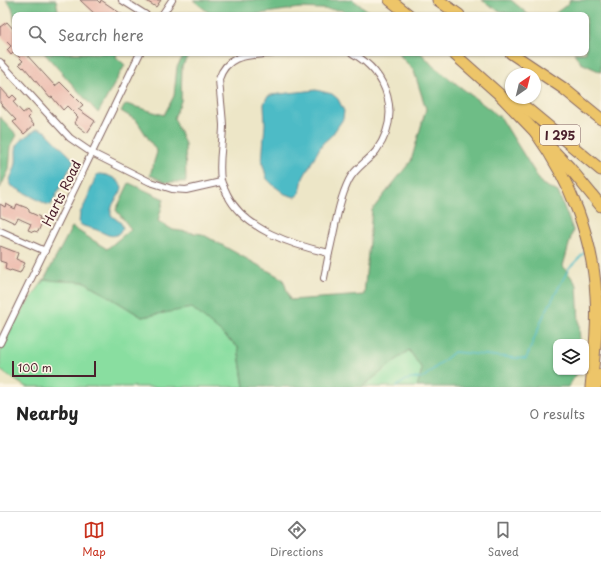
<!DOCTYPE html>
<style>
body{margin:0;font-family:"Playpen Sans",sans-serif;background:#f2f2f2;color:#222}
.controls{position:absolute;right:12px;bottom:12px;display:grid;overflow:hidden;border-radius:8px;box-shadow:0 1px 3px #0004}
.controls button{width:36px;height:36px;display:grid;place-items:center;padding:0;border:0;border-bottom:1px solid #e0e0e0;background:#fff;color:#222;font:20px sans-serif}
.compass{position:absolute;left:505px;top:68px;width:36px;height:36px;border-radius:50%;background:#fff;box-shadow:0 1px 3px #0004;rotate:35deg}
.scale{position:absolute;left:12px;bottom:10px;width:84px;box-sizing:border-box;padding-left:4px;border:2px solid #4a1f2b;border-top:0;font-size:11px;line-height:14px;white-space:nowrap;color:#4a1f2b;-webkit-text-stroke:3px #fcf5e5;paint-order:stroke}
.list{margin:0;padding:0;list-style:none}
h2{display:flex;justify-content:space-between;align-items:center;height:52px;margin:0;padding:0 16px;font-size:17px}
h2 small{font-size:13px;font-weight:400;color:#767676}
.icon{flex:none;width:22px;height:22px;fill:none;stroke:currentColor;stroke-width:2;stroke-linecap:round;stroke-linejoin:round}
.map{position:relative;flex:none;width:601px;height:387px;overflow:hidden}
.search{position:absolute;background:#fff;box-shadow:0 1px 3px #0004;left:12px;right:12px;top:12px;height:44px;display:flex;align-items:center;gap:10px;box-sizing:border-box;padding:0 14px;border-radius:8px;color:#767676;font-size:15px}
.sheet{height:124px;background:#fff}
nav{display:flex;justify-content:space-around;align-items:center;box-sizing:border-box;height:56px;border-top:1px solid #e0e0e0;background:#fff;font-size:11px;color:#767676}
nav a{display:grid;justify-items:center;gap:2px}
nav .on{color:#c8321e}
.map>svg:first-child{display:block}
</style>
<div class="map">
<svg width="601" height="387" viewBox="0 0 601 387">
<rect width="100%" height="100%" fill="#fcf5e5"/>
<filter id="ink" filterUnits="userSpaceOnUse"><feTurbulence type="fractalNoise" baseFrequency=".025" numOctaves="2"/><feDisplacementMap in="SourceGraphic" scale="8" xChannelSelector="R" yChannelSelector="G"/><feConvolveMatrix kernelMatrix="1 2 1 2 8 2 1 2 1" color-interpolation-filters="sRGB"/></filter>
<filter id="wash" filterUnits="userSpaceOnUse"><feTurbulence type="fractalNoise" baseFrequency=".012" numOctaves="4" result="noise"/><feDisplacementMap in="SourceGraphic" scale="16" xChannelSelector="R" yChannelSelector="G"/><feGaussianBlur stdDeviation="0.9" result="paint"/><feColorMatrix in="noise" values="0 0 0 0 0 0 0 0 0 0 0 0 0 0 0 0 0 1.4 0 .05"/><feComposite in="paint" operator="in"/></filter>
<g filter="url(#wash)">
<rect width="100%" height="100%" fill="#ede6c7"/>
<!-- green -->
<g fill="#89dea0" stroke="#6a7e66">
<polygon points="44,280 85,282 142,317 192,307 238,347 244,387 26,387 0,370 0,352 15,321"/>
<polygon points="409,350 422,369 417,387 362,387"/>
</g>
<!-- forest -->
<g fill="#6ebd86" stroke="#5c6e58">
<polygon points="6,0 56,0 59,15 15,15 15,21 12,7"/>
<polygon points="193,0 353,0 374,15 351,15 341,10 300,8 252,15 206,15 208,12"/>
<path d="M482 0H511L529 15C507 15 500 13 482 0Z"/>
<polygon points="570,0 601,0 601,72 581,63 574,53 586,53 586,15 553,15 568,4"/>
<polygon points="44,53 117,53 116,57 125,65 98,113"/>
<polygon points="185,53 191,53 182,66 181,101 174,118 185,144 186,182 165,182 150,175 157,152 137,121 121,111 126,104 164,115 174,96 177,67"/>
<polygon points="398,53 421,53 433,66 501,118 542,184 558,192 573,230 563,266 577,285 580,342 556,342 556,372 578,372 568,387 417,387 422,369 409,350 362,387 244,387 238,347 192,308 142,317 85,282 44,280 72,227 107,249 131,229 116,210 129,183 164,199 158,221 173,230 202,234 283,279 290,300 364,295 372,210 411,161 426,109 414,71"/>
<polygon points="0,117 17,135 11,146 9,170 0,188"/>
</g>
<!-- water -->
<g fill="#4dbbc6" stroke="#4c6d78">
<polygon points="316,90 332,94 338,99 344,111 343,119 332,135 323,143 318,151 303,178 300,193 295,197 285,194 273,185 267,179 262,162 265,124 264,104 267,97 271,95"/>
<path d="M37 129H40L46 132 73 159V162L51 205 46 204 10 185C9 178 13 174 15 167 17 162 16 157 16 151 16 140 29 135 37 129Z"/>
<path d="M98 174C107 174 118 178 122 187 121 197 109 203 111 215L121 223 123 228C114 243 105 232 94 229 88 227 83 227 79 223L80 213 85 204 96 176Z"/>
</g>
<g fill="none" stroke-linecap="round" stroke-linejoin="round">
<!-- stream -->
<polyline stroke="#4dbbc6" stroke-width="1.5" points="396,387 406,380 424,377 454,352 526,359 543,317 569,268 585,252"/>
</g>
<g id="blocks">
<!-- building -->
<g fill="#eab2a5">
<polygon points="80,0 97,0 100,3 101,0 123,15 96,15"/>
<polygon points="145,0 161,0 156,7"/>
<polygon points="7,22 15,31 15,51 11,55 7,50 11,46 0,35 0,27"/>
<polygon points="15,53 25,53 55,86 60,82 83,105 78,109 95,121 87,133 74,123 78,117 67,106 63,110 52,97 50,98 24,67 23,68 19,64 23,61"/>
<polygon points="0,87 10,98 13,95 17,99 13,102 23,113 27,110 31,115 28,118 34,125 24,134 13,122 16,120 0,103"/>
<polygon points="0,204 5,207 6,204 15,209 17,204 27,208 29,210 29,212 40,217 39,219 43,220 38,232 34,231 33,232 28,230 31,224 22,220 18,218 15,223 0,216"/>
<polygon points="0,246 18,253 16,259 25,263 20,273 11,270 10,271 5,269 6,263 0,261"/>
</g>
</g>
</g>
<g filter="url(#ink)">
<use href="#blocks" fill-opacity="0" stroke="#836562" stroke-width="1"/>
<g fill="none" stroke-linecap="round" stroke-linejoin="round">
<defs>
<g id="minor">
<polyline points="122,0 146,15"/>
<polyline points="162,15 172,0"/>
<path d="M275 53C251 56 228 52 219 79 220 94 222 110 223 125 223 144 218 160 221 180 222 185 225 189 227 194 244 230 293 245 329 253 335 229 338 202 349 180 355 168 368 161 376 151 402 115 388 73 352 53"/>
<polyline points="0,62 70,138 92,153 150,182 172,189 186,190 221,182"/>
<polyline points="0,231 45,251"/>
<polyline points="324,278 329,253"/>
<polyline points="0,343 140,53"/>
</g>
<g id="motorway">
<polyline points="390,0 409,15"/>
<polyline points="438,0 459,15"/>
<polyline points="453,53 499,94 569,167 601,206"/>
<polyline points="511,53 563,88 601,119"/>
<polyline points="514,98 601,170"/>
<path d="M536 133C570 180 593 238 596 296 598 326 594 357 591 387"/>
<polyline points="595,387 601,375"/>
</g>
</defs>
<!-- minor casing -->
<use href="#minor" stroke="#836562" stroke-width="8"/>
<!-- motorway casing -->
<use href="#motorway" stroke="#836562" stroke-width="13"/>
<!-- minor -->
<use href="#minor" stroke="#fff" stroke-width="6"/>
<!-- motorway -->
<use href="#motorway" stroke="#edc569" stroke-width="11"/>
</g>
</g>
<g text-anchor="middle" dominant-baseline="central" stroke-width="4" stroke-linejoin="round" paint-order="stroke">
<!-- shield labels -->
<rect fill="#fcf5e5" stroke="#7f5f63" stroke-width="1" x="540" y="125" width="40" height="20" rx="3"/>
<g font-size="12" font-weight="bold" fill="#4a1f2b">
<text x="560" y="135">I 295</text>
</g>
<!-- street labels -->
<g font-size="13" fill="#4a1f2b" stroke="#fcf5e5">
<text transform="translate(61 193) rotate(-64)">Harts Road</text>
</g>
</g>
</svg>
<div class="controls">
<button><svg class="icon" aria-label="layers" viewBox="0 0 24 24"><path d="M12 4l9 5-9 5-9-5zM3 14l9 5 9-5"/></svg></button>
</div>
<svg class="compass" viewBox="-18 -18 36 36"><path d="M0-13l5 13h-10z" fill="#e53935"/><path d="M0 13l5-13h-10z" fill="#767676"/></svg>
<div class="scale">100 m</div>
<div class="search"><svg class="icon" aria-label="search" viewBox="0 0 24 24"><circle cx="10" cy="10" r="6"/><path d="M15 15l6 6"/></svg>Search here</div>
</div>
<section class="sheet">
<h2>Nearby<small>0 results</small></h2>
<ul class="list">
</ul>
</section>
<nav>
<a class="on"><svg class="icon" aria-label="map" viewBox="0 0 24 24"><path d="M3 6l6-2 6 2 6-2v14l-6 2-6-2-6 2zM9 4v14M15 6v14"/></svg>Map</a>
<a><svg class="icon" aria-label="directions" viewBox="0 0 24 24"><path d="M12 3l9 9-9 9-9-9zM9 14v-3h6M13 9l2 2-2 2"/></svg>Directions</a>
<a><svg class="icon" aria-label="saved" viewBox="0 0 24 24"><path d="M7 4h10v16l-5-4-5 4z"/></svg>Saved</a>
</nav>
